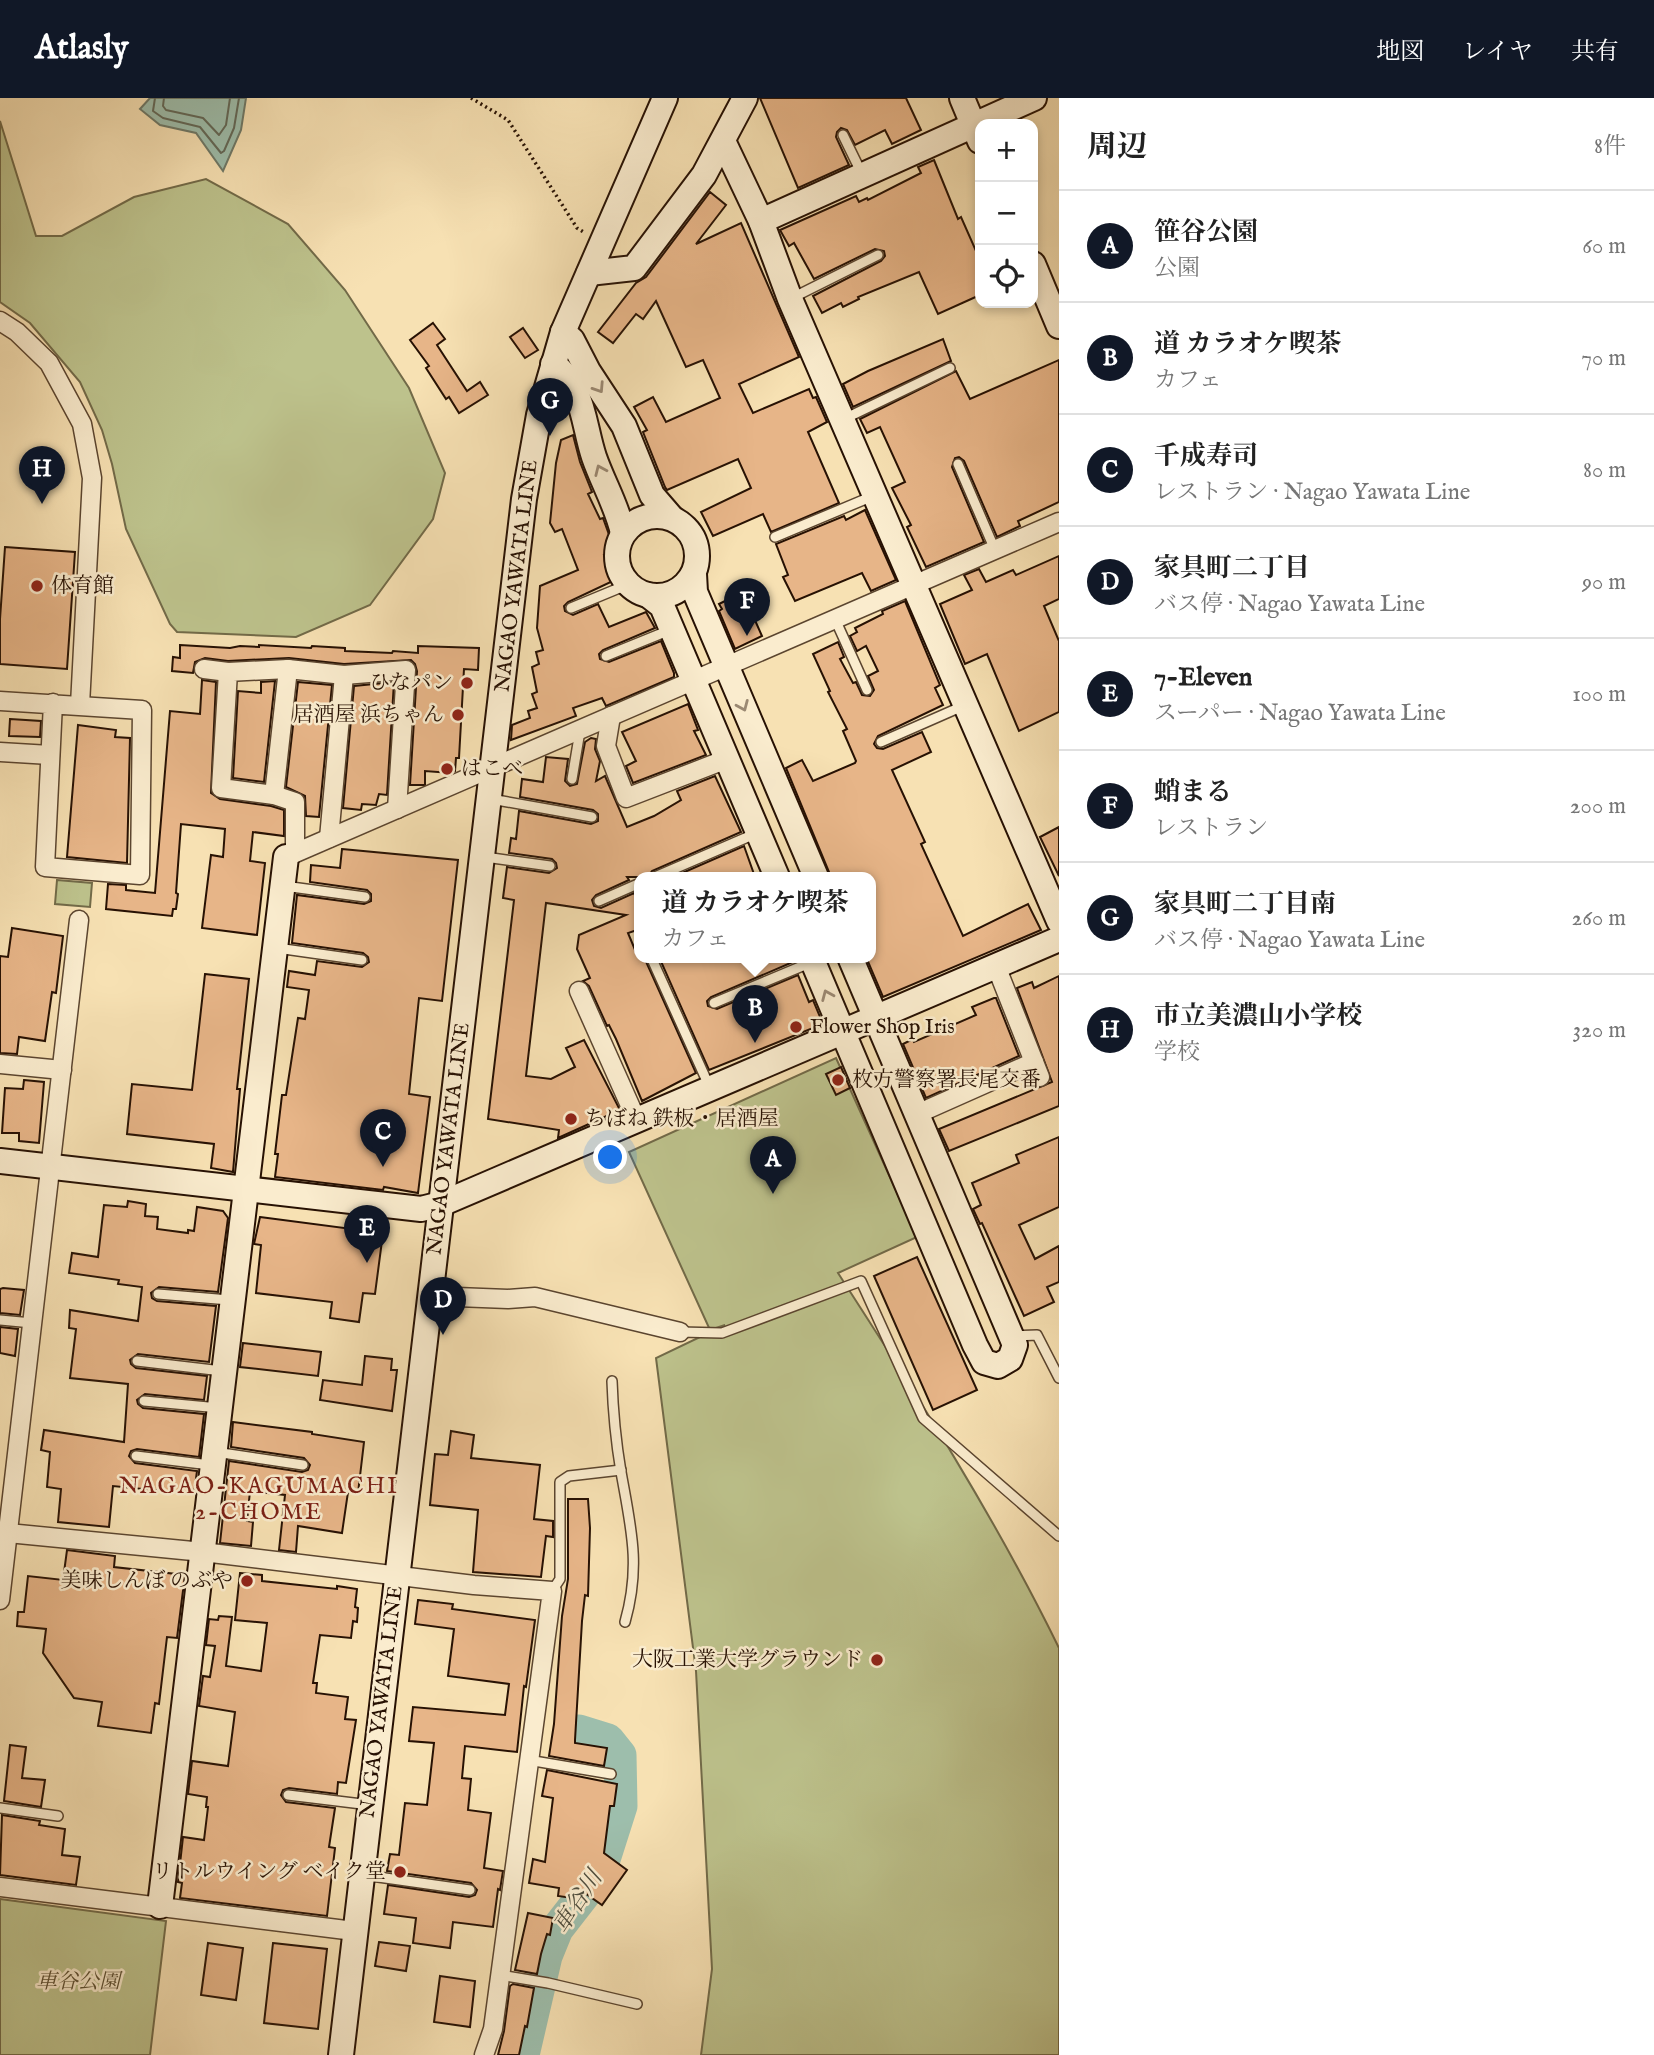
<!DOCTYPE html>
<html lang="ja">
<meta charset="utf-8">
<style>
body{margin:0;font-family:"IM FELL English","Noto Serif JP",serif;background:#f2f2f2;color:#222}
.controls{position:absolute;right:21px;top:21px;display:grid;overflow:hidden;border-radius:14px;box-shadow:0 4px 10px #0003}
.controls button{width:63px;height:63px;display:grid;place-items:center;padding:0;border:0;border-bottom:2px solid #e0e0e0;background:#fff;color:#222;font:35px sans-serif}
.you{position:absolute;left:611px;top:1060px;width:24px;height:24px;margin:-18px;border:5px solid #fff;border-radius:50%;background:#1a73e8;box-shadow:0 0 0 10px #1a73e833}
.badge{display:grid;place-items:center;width:46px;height:46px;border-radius:50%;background:#111827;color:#fff;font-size:23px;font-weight:700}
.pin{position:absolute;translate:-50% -58px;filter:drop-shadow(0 2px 4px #0008)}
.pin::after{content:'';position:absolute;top:37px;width:24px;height:21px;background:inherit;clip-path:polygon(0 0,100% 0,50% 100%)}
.popup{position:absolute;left:634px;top:774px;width:242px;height:91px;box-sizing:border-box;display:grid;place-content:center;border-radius:14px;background:#fff;filter:drop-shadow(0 2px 5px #0005);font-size:23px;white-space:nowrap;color:#767676}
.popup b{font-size:26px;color:#222}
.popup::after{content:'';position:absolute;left:50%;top:100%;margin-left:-14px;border:14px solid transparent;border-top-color:#fff}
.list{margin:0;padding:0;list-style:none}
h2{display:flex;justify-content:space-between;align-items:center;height:91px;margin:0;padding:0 28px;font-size:30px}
h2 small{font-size:23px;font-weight:400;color:#767676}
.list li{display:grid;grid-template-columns:46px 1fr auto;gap:21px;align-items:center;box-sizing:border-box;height:112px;padding:0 28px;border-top:2px solid #e0e0e0}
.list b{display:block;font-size:26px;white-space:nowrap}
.list p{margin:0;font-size:23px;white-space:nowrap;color:#767676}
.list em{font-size:23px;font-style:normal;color:#767676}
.icon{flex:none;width:38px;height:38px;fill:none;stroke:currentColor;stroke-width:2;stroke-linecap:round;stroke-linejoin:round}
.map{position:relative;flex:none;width:1059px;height:1957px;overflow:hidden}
header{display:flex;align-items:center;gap:42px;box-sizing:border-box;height:98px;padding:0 35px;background:#111827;color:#fff}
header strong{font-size:33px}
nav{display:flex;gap:38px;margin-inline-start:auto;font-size:24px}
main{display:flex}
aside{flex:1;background:#fff}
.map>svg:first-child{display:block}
</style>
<header>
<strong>Atlasly</strong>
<nav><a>地図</a><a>レイヤ</a><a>共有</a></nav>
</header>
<main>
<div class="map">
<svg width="1059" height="1957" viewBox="0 0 1059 1957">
<rect width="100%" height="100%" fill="#f7e1b3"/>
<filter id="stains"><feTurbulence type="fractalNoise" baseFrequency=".00286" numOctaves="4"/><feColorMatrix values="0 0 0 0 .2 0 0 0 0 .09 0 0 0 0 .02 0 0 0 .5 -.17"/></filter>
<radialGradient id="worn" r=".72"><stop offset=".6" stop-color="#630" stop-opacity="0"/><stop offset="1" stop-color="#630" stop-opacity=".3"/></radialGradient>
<!-- green -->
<g fill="#bdc28c" stroke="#726a48" stroke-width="2">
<polygon points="0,23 36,138 62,138 134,99 206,81 288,126 345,192 409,290 445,375 433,421 370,507 296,539 177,534 170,526 126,431 112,366 102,332 80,284 30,225 0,204"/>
<polygon points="57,782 92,785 90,809 55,806"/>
<path d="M836 960 917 1139 838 1175C917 1297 995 1419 1059 1550V1957H701L712 1871 696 1573 656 1260 725 1227 710 1232 629 1054Z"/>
<polygon points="0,1801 166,1823 150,1957 0,1957"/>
</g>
<!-- water -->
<polygon fill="#9dbeac" stroke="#6e7968" stroke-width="2" points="150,0 246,0 241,32 223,73 196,35 160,27 140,11"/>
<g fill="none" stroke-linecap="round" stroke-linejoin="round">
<!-- shore -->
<g stroke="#626858" stroke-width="2">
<polyline points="155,0 153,13 163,20 200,29 221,55 224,53 234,30 239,0"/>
<polyline points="164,0 163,8 166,12 203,20 219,37 226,27 230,0"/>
</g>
<!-- river -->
<polyline stroke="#9dbeac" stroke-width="33" points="523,1957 546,1858 557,1831 599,1777 621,1708 620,1657 608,1642 579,1633"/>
</g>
<!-- building -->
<g fill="#e7b588" stroke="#271103" stroke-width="2">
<polygon points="760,0 906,0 921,32 892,46 885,32 855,47 847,32 841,30 837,34 836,39 849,67 798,90"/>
<polygon points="934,62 958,121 961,119 980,162 980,197 938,216 919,174 858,199 859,201 843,209 841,205 822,215 813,198 881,163 885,158 884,153 875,151 814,181 794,145 789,148 780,132 856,98 859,104 867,100 868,102 921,75 918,69"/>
<polygon points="710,94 726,107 696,146 741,125 799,259 739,286 753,315 809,291 813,300 816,299 827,324 808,334 839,405 771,434 763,416 713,438 701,414 751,390 738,361 667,392 665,389 643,334 647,332 634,309 653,299 666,324 720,300 703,262 686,269 656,203 643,221 636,216 613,245 598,234 636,185 646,179"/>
<polygon points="433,225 445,241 437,247 467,293 480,284 488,297 459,315 449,299 446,301 426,270 429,268 410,242"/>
<polygon points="523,230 538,252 525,260 510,239"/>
<polygon points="943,241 951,263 853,309 843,286 868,273"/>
<polygon points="1059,262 1059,404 1018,423 1020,428 997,439 964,363 959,359 955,360 952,369 984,444 926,469 907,429 911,427 892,390 905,384 880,329 867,335 860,321 956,273 970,301"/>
<polygon points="573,337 580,364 592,394 588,396 600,421 603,420 612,445 610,454 604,457 615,482 568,504 564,508 565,513 573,517 598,506 609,529 646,514 655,530 603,552 599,556 600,561 609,564 661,543 674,575 674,579 606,608 602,600 573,610 576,618 511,642 512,627 530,620 528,613 537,610 532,596 537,594 532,569 539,566 536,554 543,552 537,530 540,488 578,472 562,431 555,434 550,425 556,365 561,342"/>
<polygon points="865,412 896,482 871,493 862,475 795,503 783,479 788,477 776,446 844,418 846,422"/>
<polygon points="5,449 75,454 67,571 0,566 0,521"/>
<polygon points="1059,458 1059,501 1044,508 1059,543 1059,614 1019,633 987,556 965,566 940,506 972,492 964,477 979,471 986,484 1013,472 1016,477"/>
<polygon points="739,496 747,512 750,511 762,538 735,551 719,513 722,511 719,506"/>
<polygon points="905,503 940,587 935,590 943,607 878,638 874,646 877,650 883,651 922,634 931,654 892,672 925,744 921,746 963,838 1028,806 1041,832 883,899 866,859 871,859 871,779 831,779 786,670 802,662 813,683 855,665 856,663 843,633 847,631 828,594 830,593 813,556 838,544 844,559 840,561 853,585 856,584 862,597 870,598 874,592 868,578 878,573 866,548 857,553 850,538 857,534 855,530 883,516 882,513"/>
<polygon points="180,547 230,550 240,548 259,549 259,547 311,550 312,548 345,550 345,553 392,555 393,553 418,555 418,548 479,550 478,572 464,571 459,660 456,660 455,673 451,675 425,673 425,687 410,687 417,573 415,566 411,562 344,566 289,560 228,563 205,560 195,564 193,575 172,573 173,559 180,560"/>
<polygon points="202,582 216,584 211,695 220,701 271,708 284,712 284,738 253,734 250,763 265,765 257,837 202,830 211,757 223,759 225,731 181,726 176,795 178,796 176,811 173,811 172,818 106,811 108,786 126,787 126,792 155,795 170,613 200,616"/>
<polygon points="275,583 264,684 233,680 238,593 261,595 261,584"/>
<polygon points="298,584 332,587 319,719 306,718 305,698 286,689"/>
<polygon points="394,584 387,697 379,696 376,707 362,706 361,712 343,710 354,588"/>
<polygon points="688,606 698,632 694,633 706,657 633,685 626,668 636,663 622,634"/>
<polygon points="10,621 41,623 40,639 9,638"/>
<polygon points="78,627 116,632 115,639 130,640 127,765 67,759"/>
<polygon points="591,640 596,641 595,651 600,663 596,683 605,678 627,729 654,718 681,702 677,693 715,678 741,734 652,773 648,779 627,779 629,782 596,797 592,802 594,808 601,810 634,795 640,808 640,831 628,835 638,859 644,859 696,975 642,1003 616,941 609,927 607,928 589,888 583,883 590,880 577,851 579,837 626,817 546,805 526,978 551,981 575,969 566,950 584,942 620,1012 558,1040 559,1032 488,1021 514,802 503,800 507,769 549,775 557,770 556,765 552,761 509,755 511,740 516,741 519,713 591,726 598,723 598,716 593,712 520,699 522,681 543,684 546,659 568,661 565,683 570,688 577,686 585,644"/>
<polygon points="1059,729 1059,778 1040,739"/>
<polygon points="744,748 755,779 673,779"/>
<polygon points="342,751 458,762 442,903 419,900 409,996 430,999 418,1095 384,1089 383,1092 275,1079 278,1056 275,1056 282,997 286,997 298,920 305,921 309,892 287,889 289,873 315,877 317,863 362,869 369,864 368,859 363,855 292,845 297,797 364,806 371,803 371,796 367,792 310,784 311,767 340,770"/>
<polygon points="12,830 63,838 56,895 52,894 45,943 19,939 17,956 0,955 0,858 8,859"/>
<polygon points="659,859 791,859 793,864 711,899 707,903 708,908 717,911 798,877 809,904 813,902 823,926 709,972"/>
<polygon points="205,876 249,881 237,991 240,991 233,1074 211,1070 214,1046 127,1036 132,986 192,992"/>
<polygon points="1059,878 1059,1008 949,1053 939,1031 1052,984 1017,890 1032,884 1034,890"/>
<polygon points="994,900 996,900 1019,958 926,1000 903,946 913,941 914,944 976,917 972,909"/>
<polygon points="841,969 850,990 836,997 826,976"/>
<polygon points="24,982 44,984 39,1045 19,1043 19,1035 2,1035 5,990 23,991"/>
<polygon points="1059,1039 1059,1109 1019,1127 1035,1161 1059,1148 1059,1184 1047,1189 1054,1204 1024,1218 982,1125 980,1126 973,1111 981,1107 972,1085 1019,1065 1016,1057"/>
<polygon points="128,1103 146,1106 145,1118 158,1119 157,1131 188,1135 188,1132 194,1133 197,1109 223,1113 228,1120 218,1194 159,1189 151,1195 152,1200 157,1203 216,1208 209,1264 138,1256 130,1262 131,1266 136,1270 207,1278 204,1302 145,1296 137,1302 138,1306 143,1310 204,1316 199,1359 137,1351 131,1353 129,1358 135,1365 197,1373 194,1396 113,1388 109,1429 58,1424 61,1391 47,1389 50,1354 41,1352 44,1332 124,1344 128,1286 70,1280 76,1231 69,1230 70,1212 138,1223 142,1189 118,1186 119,1182 69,1175 72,1155 98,1159 104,1107 127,1109"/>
<polygon points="260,1119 383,1135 375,1196 363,1195 359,1224 330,1220 332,1204 256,1195 261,1147 254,1146"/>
<polygon points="917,1159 977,1292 933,1312 874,1178"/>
<polygon points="3,1190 24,1192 20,1217 0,1215 0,1191"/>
<polygon points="0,1229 18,1231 15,1258 0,1255"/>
<polygon points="243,1245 321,1254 318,1278 240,1269"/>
<polygon points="365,1258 392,1261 391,1272 397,1272 392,1313 320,1302 323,1282 362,1287"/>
<polygon points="233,1324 312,1334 312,1336 364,1344 358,1395 348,1394 342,1435 298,1428 296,1454 279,1452 285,1397 250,1393 247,1423 253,1424 251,1448 220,1445 229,1363 302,1374 308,1372 310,1367 304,1360 231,1349"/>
<polygon points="451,1333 474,1337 471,1360 540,1367 534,1421 553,1423 553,1439 546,1438 541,1479 473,1474 478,1412 430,1407 435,1356 448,1357"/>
<polygon points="568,1401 588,1401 590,1430 588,1498 585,1497 582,1523 575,1642 575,1645 607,1650 604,1668 549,1658 554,1626 562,1518 568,1481"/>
<polygon points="67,1452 115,1458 114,1469 185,1477 177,1540 167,1539 159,1606 155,1605 151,1635 98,1628 102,1604 74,1600 43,1555 46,1531 17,1528 18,1514 24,1514 28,1478 63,1482"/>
<polygon points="240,1475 262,1477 262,1483 337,1491 337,1488 357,1491 355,1509 358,1510 357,1524 353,1523 351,1540 320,1537 313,1585 317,1585 316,1595 348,1599 345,1621 356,1622 346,1685 338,1684 337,1696 289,1690 283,1692 281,1697 286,1704 335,1710 329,1749 335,1750 327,1818 180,1800 182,1785 178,1784 183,1739 204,1742 208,1709 206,1709 207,1699 188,1696 192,1663 228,1668 235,1614 199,1608 203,1578 210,1579 215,1548 206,1547 209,1521 218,1522 219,1518 232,1519 226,1568 261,1573 267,1525 235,1522"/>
<polygon points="418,1502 453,1506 452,1511 535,1522 526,1589 524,1588 517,1654 465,1648 462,1680 471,1681 468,1712 491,1715 484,1770 503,1773 500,1792 498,1791 493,1829 453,1824 450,1850 413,1845 416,1820 384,1816 388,1787 469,1799 475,1797 477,1792 471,1785 387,1773 390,1756 399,1757 405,1705 427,1707 434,1645 409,1643 413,1609 505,1617 509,1586 448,1578 454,1531 415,1526"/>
<polygon points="10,1647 26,1649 22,1680 45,1682 41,1709 4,1703"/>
<polygon points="547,1672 617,1686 614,1708 610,1708 604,1755 627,1772 602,1807 582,1793 572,1800 558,1798 559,1790 529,1785 533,1761 545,1764 553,1700 542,1698"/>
<polygon points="2,1717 40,1723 39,1727 65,1731 62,1757 80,1759 76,1787 0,1777"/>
<polygon points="528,1815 553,1820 550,1837 547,1836 541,1856 537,1876 515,1872"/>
<polygon points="379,1844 410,1848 406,1873 375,1868"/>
<polygon points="208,1845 243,1850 236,1902 201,1897"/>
<polygon points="273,1845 327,1851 318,1931 264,1925"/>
<polygon points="440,1878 475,1883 470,1929 434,1924"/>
<polygon points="513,1886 534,1890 527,1929 525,1928 519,1957 498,1957 504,1933 510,1888"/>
</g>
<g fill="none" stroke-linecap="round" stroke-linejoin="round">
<defs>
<g id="lane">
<polyline points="843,37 862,76"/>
<polyline points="792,200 878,157"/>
<polyline points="844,321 950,270"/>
<polyline points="958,366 995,452"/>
<polyline points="775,439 873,398"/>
<polyline points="571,510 629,486"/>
<polyline points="835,521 867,592"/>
<polyline points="606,558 670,532"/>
<polyline points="881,644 963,608"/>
<polyline points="572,681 580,633"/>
<polyline points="491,701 592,719"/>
<polyline points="485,759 550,768"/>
<polyline points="655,779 757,735"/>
<polyline points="284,788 365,799"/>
<polyline points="599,803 640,785"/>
<polyline points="277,850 362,862"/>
<polyline points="651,859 710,990"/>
<polyline points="714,905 812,864"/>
<polyline points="158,1196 229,1202"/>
<polyline points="0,1222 32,1225"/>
<polyline points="680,1234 722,1235 861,1183 923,1320 1059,1438"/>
<polyline points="1013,1238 1037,1237 1059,1280"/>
<polyline points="137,1263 222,1273"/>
<path d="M612 1283C613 1314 616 1344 621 1374 631 1430 641 1468 625 1524"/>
<polyline points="144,1303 219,1310"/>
<polyline points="215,1354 303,1367"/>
<polyline points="136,1358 210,1367"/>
<polyline points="552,1493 560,1481 560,1384 569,1378 621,1372"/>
<polyline points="528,1662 611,1676"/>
<polyline points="288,1697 370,1707"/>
<polyline points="0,1710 58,1718"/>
<polyline points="364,1777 470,1792"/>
<polyline points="500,1877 548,1885 637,1906"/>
</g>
<g id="street">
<polyline points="0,223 17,234 49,265 82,326 92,380 80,607"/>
<polyline points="204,571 228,574"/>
<polyline points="0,603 142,612 140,777 45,769 53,605"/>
<polyline points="611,618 606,648 626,700 727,661"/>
<polyline points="0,654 50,657"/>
<polyline points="274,697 288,571"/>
<polyline points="329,740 344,577"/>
<polyline points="295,755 295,704 274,697 221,690 228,574 288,571 344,577 406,572 397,711"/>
<polyline points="286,759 1059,424"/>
<polyline points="996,868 1040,979"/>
<polyline points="579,893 637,1023"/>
<polyline points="0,966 62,972"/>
<polyline points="917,1016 1034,964"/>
<polyline points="431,1198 508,1201 535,1199 680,1234"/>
<polyline points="8,1435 203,1454 474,1487 552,1493 493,1931 484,1957"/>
<polyline points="0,1502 79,822"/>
<polyline points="0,1789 354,1833"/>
</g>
<g id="secondary">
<polyline points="962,0 980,43"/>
<polyline points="723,43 761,123 790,201 1059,823"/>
<polyline points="761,123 1034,0"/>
<polyline points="1033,166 1059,228"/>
<polyline points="589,175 634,170 704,77 745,0"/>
<polyline points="563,234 572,242 588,273 624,328 652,397 671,419"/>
<path d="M553 266C584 288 583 326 594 359 603 385 617 408 623 435"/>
<circle cx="657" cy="458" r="40"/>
<polyline points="694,476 695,494 816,779"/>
<polyline points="648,497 662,508 777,779"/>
<polyline points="811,859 975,1247 984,1264 998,1268 1010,1261 1015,1247 850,859"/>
<polyline points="0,1063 421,1111 441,1106 1059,841"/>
<polyline points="160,1808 286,759"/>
<polyline points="341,1957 524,401 539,317 563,234 665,0"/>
</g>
</defs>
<!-- lane casing -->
<use href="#lane" stroke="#5b452f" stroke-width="12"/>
<!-- street casing -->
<use href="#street" stroke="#5b452f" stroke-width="21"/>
<!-- secondary casing -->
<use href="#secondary" stroke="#271103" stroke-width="28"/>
<!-- path -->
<polyline stroke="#271103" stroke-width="3.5" stroke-dasharray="2 3.5" stroke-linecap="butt" points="471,0 508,22 577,130 585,135"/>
<!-- lane -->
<use href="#lane" stroke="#faecce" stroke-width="9"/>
<!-- street -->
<use href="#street" stroke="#faecce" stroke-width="18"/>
<!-- secondary -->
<use href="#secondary" stroke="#faecce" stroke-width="24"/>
</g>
<!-- one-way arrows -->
<defs><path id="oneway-chevron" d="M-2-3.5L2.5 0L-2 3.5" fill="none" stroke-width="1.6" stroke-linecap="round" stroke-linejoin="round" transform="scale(1.75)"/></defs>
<g stroke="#9b8973">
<use href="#oneway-chevron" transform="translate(599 290) rotate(57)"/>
<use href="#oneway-chevron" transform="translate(600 372) rotate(-114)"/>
<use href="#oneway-chevron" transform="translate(743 608) rotate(67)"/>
<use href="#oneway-chevron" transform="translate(827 897) rotate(-113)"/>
</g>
<!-- markers -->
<g fill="#8f2418" stroke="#faecce" stroke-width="2.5">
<circle cx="37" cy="488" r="7"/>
<circle cx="467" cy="585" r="7"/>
<circle cx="458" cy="617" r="7"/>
<circle cx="447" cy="671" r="7"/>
<circle cx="796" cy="929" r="7"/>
<circle cx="838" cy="982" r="7"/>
<circle cx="571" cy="1021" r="7"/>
<circle cx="247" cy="1483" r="7"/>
<circle cx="877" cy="1562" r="7"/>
<circle cx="400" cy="1774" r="7"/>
</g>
<g text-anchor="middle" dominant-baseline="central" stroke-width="5" stroke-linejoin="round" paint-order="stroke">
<!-- street labels -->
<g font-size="21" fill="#271103" stroke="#faecce">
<text transform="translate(517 478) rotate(-83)">NAGAO YAWATA LINE</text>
<text transform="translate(449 1041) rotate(-83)">NAGAO YAWATA LINE</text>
<text transform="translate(382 1604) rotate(-83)">NAGAO YAWATA LINE</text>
</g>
<!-- poi labels -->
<g font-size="21" fill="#271103" stroke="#faecce" text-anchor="start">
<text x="51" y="488">体育館</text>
<text x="453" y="585" text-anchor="end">ひなパン</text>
<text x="444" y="617" text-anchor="end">居酒屋 浜ちゃん</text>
<text x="461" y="671">はこべ</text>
<text x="810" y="929">Flower Shop Iris</text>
<text x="852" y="982">枚方警察署長尾交番</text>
<text x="585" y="1021">ちぼね 鉄板・居酒屋</text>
<text x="233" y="1483" text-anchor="end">美味しんぼ のぶや</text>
<text x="863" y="1562" text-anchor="end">大阪工業大学グラウンド</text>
<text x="386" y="1774" text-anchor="end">リトルウイング ベイク堂</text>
</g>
<!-- park labels -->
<g font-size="21" font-style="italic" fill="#5c4f33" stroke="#faecce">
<text x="78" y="1884">車谷公園</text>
</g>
<!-- neighbourhood labels -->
<g font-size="23" letter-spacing="2" fill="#7a1f14" stroke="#faecce">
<text x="259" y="1388">NAGAO-KAGUMACHI<tspan x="259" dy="26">2-CHOME</tspan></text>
</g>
<!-- water labels -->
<g font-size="23" font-style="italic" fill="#504e3e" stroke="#faecce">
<text transform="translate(578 1804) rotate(-57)">車谷川</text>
</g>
</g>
<rect width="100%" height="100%" filter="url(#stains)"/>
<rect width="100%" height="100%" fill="url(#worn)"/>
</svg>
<div class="controls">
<button>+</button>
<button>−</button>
<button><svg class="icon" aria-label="locate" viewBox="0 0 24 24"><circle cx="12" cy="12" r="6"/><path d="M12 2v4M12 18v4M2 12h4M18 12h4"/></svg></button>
</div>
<div class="you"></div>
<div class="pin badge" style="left:773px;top:1096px">A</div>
<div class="pin badge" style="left:755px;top:945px">B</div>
<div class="popup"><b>道 カラオケ喫茶</b>カフェ</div>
<div class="pin badge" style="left:383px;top:1069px">C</div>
<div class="pin badge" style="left:443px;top:1237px">D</div>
<div class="pin badge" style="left:367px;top:1165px">E</div>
<div class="pin badge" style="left:747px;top:538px">F</div>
<div class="pin badge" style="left:550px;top:338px">G</div>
<div class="pin badge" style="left:42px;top:406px">H</div>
</div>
<aside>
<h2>周辺<small>8件</small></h2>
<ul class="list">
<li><span class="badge">A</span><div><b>笹谷公園</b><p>公園</p></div><em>60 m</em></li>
<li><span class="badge">B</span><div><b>道 カラオケ喫茶</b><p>カフェ</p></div><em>70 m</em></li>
<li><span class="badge">C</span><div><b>千成寿司</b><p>レストラン · Nagao Yawata Line</p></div><em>80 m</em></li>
<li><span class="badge">D</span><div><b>家具町二丁目</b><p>バス停 · Nagao Yawata Line</p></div><em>90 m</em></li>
<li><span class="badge">E</span><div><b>7-Eleven</b><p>スーパー · Nagao Yawata Line</p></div><em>100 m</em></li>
<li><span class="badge">F</span><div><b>蛸まる</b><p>レストラン</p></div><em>200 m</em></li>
<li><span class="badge">G</span><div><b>家具町二丁目南</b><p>バス停 · Nagao Yawata Line</p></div><em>260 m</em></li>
<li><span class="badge">H</span><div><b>市立美濃山小学校</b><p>学校</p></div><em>320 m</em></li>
</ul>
</aside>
</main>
